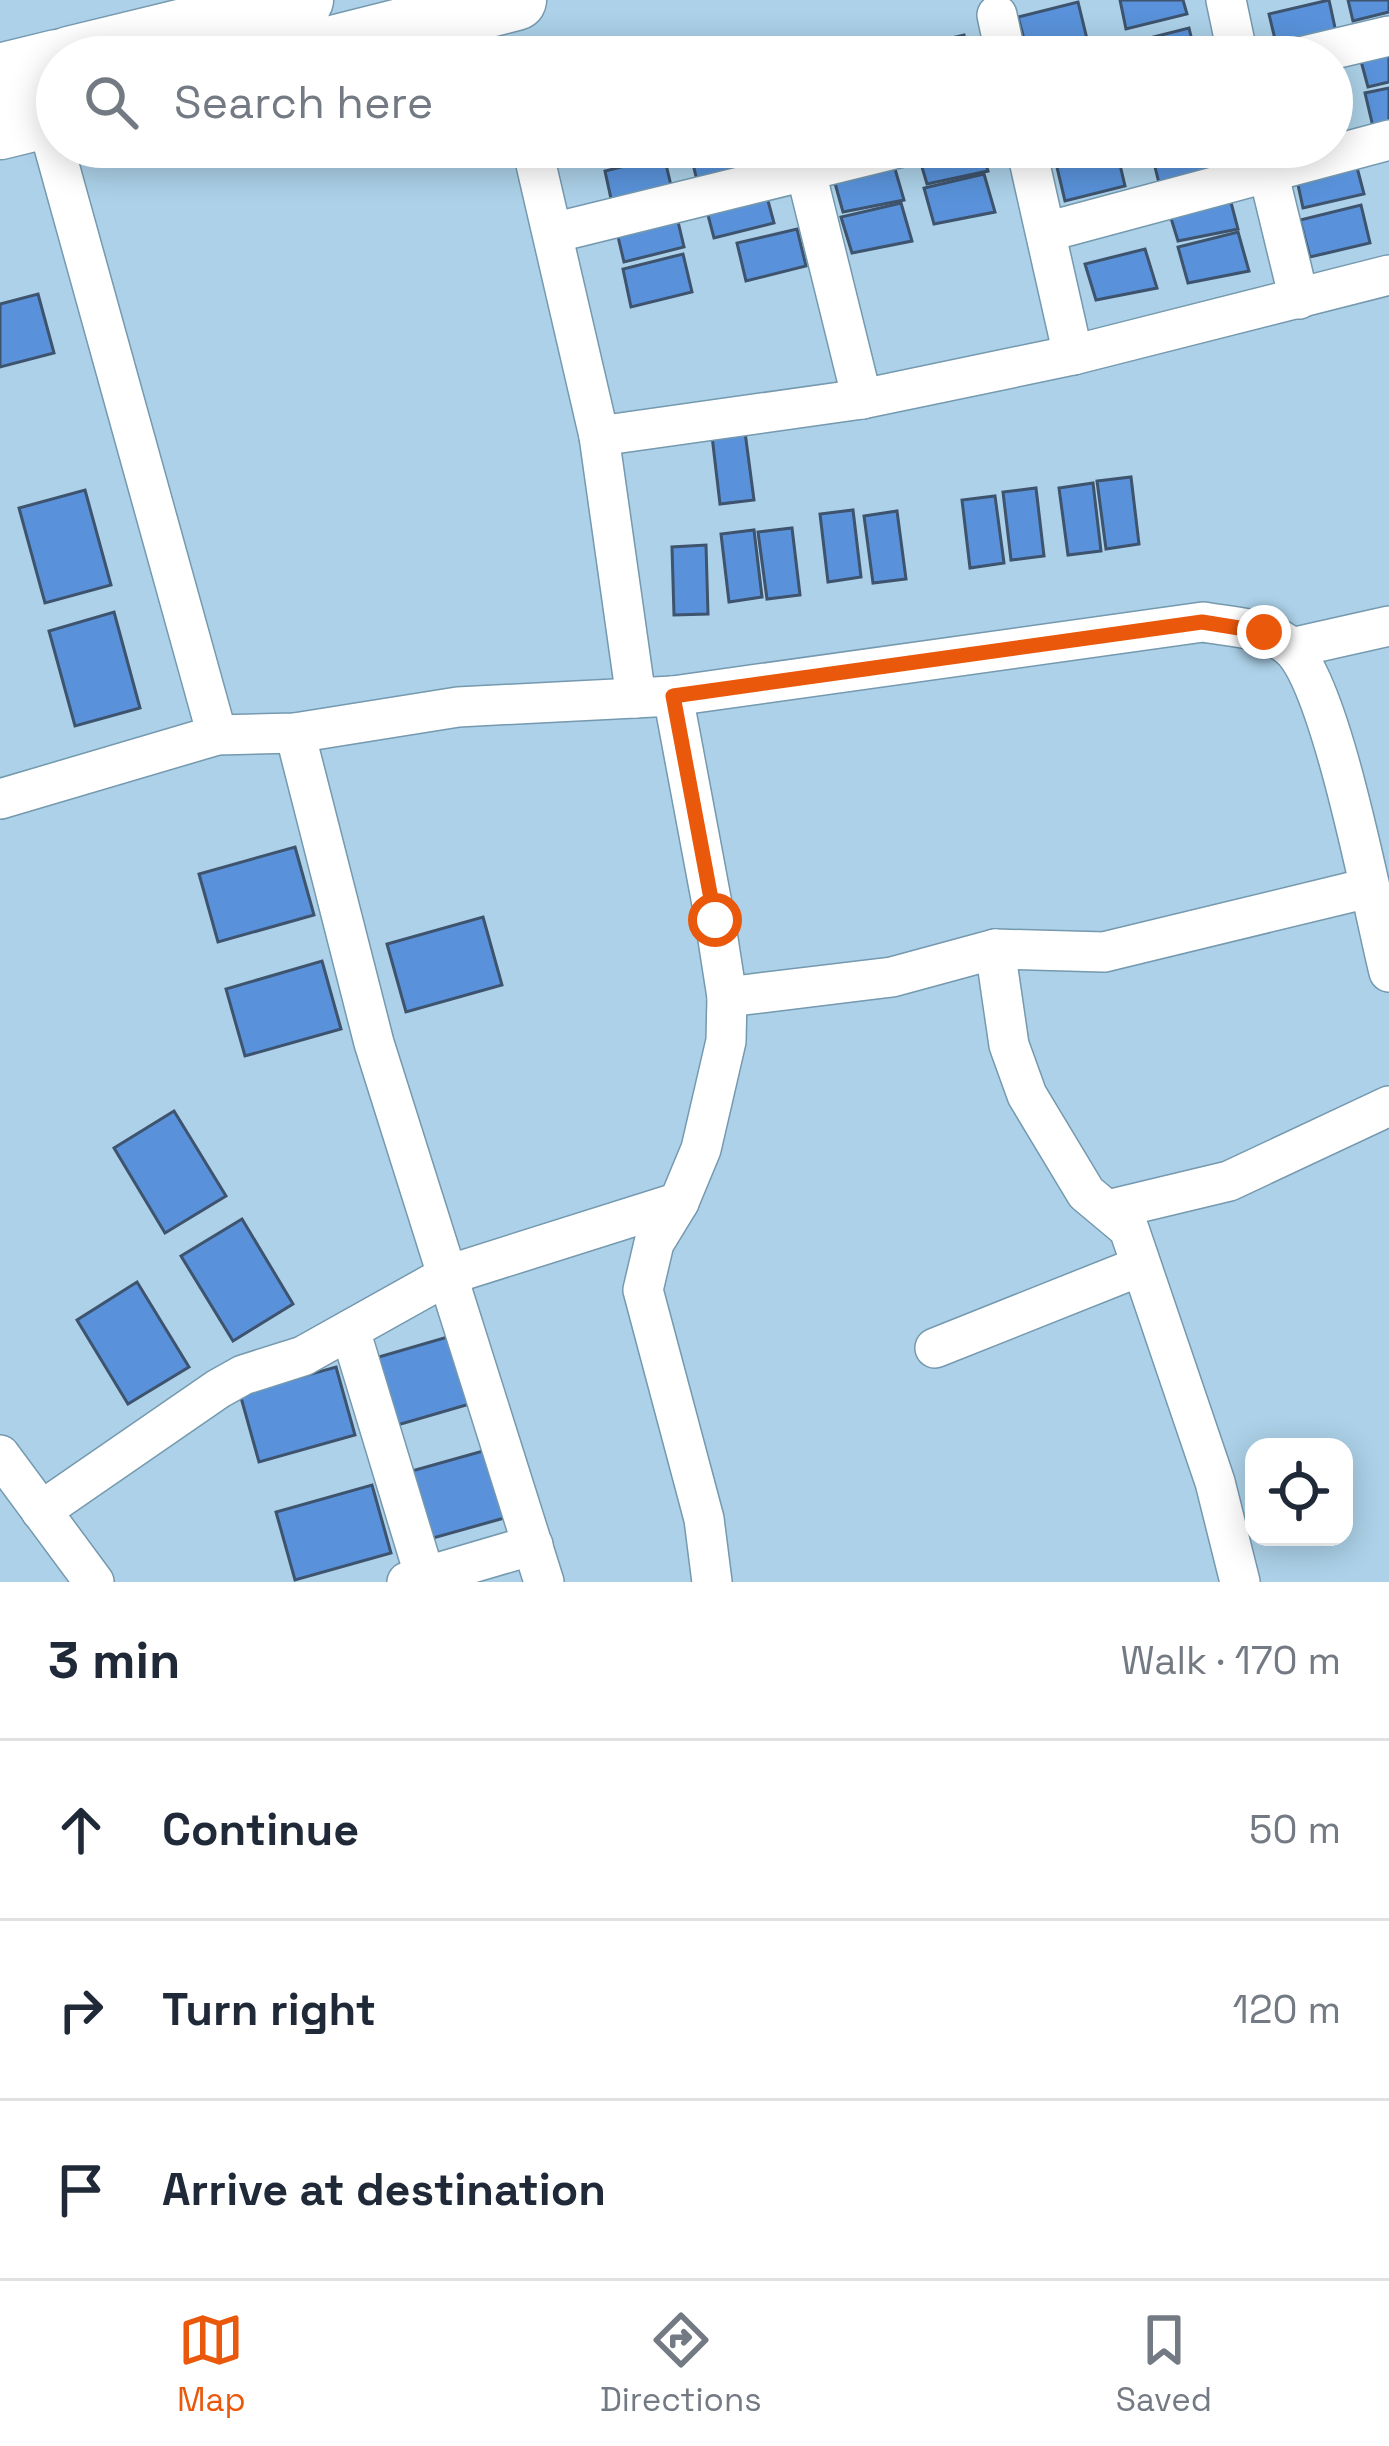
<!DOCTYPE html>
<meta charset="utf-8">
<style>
body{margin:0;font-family:"Space Grotesk",sans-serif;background:#f2f2f3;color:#1f2937}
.controls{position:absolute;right:36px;bottom:36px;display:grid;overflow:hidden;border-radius:24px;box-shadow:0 6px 30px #0003}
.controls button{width:108px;height:108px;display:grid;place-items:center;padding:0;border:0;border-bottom:3px solid #e0e1e3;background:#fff;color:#1f2937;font:60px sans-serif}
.stop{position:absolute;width:36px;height:36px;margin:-27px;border:9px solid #ea580c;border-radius:50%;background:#fff}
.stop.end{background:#ea580c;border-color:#fff;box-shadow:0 3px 12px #0008}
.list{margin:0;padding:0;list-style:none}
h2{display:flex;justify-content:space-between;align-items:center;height:156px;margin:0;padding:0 48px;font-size:51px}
h2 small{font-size:39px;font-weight:400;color:#747a83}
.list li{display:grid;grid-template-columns:78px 1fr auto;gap:36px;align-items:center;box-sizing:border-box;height:180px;padding:0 48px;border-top:3px solid #e0e1e3}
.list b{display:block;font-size:45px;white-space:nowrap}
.list em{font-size:39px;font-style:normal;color:#747a83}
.icon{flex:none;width:66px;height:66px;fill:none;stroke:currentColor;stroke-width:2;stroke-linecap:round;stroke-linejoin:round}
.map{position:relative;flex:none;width:1389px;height:1582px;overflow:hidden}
.search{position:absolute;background:#fff;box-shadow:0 6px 30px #0003;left:36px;right:36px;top:36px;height:132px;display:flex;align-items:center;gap:30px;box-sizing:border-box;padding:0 42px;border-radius:66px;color:#747a83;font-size:45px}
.sheet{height:696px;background:#fff}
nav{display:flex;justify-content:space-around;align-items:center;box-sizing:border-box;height:168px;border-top:3px solid #e0e1e3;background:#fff;font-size:33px;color:#747a83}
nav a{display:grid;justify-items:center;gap:6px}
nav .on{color:#ea580c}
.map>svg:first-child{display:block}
</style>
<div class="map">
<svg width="1389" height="1582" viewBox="0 0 1389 1582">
<rect width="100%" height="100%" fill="#acd1e8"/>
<!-- building -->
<g fill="#5992da" stroke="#3e536d" stroke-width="3">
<polygon points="1120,0 1183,0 1187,14 1126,29"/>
<polygon points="1329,0 1337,37 1278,52 1269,14"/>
<polygon points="1348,0 1389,0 1389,12 1353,21"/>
<polygon points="1078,2 1087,39 1028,54 1018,17"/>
<polygon points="1189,28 1196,57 1132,57 1129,43"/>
<polygon points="964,35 969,57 906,57 904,49"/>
<polygon points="1389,42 1389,82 1368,87 1358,50"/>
<polygon points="1103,46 1106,57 1058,57"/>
<polygon points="1389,88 1389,127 1374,131 1365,93"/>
<polygon points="1336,101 1345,139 1332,142 1332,102"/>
<polygon points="544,147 640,147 549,168"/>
<polygon points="689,147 752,147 758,170 698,185"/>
<polygon points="916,147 981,147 988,171 927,184"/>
<polygon points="1054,147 1099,147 1057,158"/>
<polygon points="1150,147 1213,147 1219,168 1159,183"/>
<polygon points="1116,148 1125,186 1065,201 1056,163"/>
<polygon points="664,156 673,194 613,208 605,171"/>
<polygon points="1354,156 1364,194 1303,208 1295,171"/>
<polygon points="893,162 904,200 843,212 833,176"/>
<polygon points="984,174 995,212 934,224 924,188"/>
<polygon points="764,186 774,223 714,238 704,200"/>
<polygon points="1228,191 1238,229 1178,241 1167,205"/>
<polygon points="901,203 912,241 852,253 841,217"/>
<polygon points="1361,205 1370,243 1310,257 1300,220"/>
<polygon points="675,209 684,247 624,262 615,224"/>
<polygon points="797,229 806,266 746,281 737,243"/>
<polygon points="1238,232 1249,271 1188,283 1178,247"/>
<polygon points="1145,249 1157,288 1096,300 1085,264"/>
<polygon points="683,254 692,292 631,307 623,269"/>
<polygon points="38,294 54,353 0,367 0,304"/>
<polygon points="745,432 754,500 720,504 712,436"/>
<polygon points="1131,477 1139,544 1106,549 1097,481"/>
<polygon points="1093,483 1101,551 1068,555 1059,488"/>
<polygon points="1036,488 1044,556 1011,560 1003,492"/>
<polygon points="85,490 111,585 45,603 19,508"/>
<polygon points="995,496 1004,563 970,568 962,500"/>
<polygon points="853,510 861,577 828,582 820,514"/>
<polygon points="897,511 906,579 873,583 864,516"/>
<polygon points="792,528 800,595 767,599 758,532"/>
<polygon points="754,530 762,597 729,602 721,534"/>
<polygon points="706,545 708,614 674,615 672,547"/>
<polygon points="114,612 140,708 75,726 49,631"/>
<polygon points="295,847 314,915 218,942 199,874"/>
<polygon points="483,917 502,985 406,1012 387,944"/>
<polygon points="322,961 341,1029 245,1056 226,989"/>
<polygon points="174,1111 226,1196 165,1233 114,1148"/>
<polygon points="242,1219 293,1304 233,1341 181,1256"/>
<polygon points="137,1282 189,1367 128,1404 77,1320"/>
<polygon points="461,1333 480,1401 384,1429 365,1361"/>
<polygon points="336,1367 355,1435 259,1462 240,1394"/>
<polygon points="497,1447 515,1515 419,1542 401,1474"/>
<polygon points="372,1485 391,1553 295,1580 276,1512"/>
</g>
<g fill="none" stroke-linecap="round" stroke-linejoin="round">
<defs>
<g id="minor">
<polyline points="1226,0 1238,57"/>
<polyline points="997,15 1006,57"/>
<polyline points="1300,57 1389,36"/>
<polyline points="46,118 217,735"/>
<polyline points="532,147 599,436 636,698"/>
<polyline points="1026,147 1073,355"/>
<polyline points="1262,147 1299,299"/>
<polyline points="800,148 862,399"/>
<polyline points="1046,232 1389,140"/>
<polyline points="553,233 902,147"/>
<polyline points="599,436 862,399 1073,355 1389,275"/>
<polyline points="1291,648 1389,626"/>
<polyline points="673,696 715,920 727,997 726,1041 701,1149 679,1202 654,1243 643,1290 704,1519 712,1582"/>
<polyline points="295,733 374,1043 544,1582"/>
<path d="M0 799 217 735 295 733 458 707 673 696 1203 622C1231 627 1267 627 1290 647 1332 684 1373 908 1389 972"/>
<polyline points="995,949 1009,1045 1027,1095 1086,1193 1129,1229 1215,1482 1240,1582"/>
<polyline points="727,997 892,977 995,949 1104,952 1368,888"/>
<polyline points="1108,1210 1229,1181 1389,1106"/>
<polyline points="350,1330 425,1577"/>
<polyline points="935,1348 1141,1266"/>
<polyline points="0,1455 94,1582"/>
<polyline points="41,1511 218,1389 243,1375 303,1356 448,1275 679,1202"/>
<polyline points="407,1582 533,1545"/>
</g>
<g id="primary">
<polyline points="69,57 303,0"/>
<polyline points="289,57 516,0"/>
<polyline points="0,74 57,60"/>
<polyline points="0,129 57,115"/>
</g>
</defs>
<!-- minor casing -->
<use href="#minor" stroke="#7599ae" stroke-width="42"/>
<!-- primary casing -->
<use href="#primary" stroke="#7599ae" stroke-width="63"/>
<!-- minor -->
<use href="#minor" stroke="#fff" stroke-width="39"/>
<!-- primary -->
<use href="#primary" stroke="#fff" stroke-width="60"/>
</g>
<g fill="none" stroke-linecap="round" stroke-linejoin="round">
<!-- route -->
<polyline stroke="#ea580c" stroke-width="15" points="715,920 673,696 1202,622 1264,632"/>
</g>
</svg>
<div class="controls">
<button><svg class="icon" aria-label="locate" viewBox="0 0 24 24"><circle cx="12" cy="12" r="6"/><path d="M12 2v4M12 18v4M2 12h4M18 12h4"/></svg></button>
</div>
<div class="stop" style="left:715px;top:920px"></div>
<div class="stop end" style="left:1264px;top:632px"></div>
<div class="search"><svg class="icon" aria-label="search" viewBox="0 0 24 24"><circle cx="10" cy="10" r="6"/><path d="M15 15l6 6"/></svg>Search here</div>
</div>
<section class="sheet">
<h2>3 min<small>Walk · 170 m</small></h2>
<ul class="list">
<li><svg class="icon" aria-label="ahead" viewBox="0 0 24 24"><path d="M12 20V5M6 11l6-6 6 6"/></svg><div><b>Continue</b></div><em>50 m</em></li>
<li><svg class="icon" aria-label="right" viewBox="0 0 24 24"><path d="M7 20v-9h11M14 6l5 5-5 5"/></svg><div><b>Turn right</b></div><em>120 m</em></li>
<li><svg class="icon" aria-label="arrive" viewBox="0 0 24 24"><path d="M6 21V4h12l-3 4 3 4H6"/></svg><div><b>Arrive at destination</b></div></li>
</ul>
</section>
<nav>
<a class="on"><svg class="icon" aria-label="map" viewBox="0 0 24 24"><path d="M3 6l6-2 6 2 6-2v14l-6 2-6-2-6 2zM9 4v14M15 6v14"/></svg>Map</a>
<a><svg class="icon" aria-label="directions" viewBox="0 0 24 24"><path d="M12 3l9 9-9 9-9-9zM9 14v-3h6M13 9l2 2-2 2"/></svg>Directions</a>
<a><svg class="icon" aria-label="saved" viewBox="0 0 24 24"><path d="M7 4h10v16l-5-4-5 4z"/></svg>Saved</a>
</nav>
